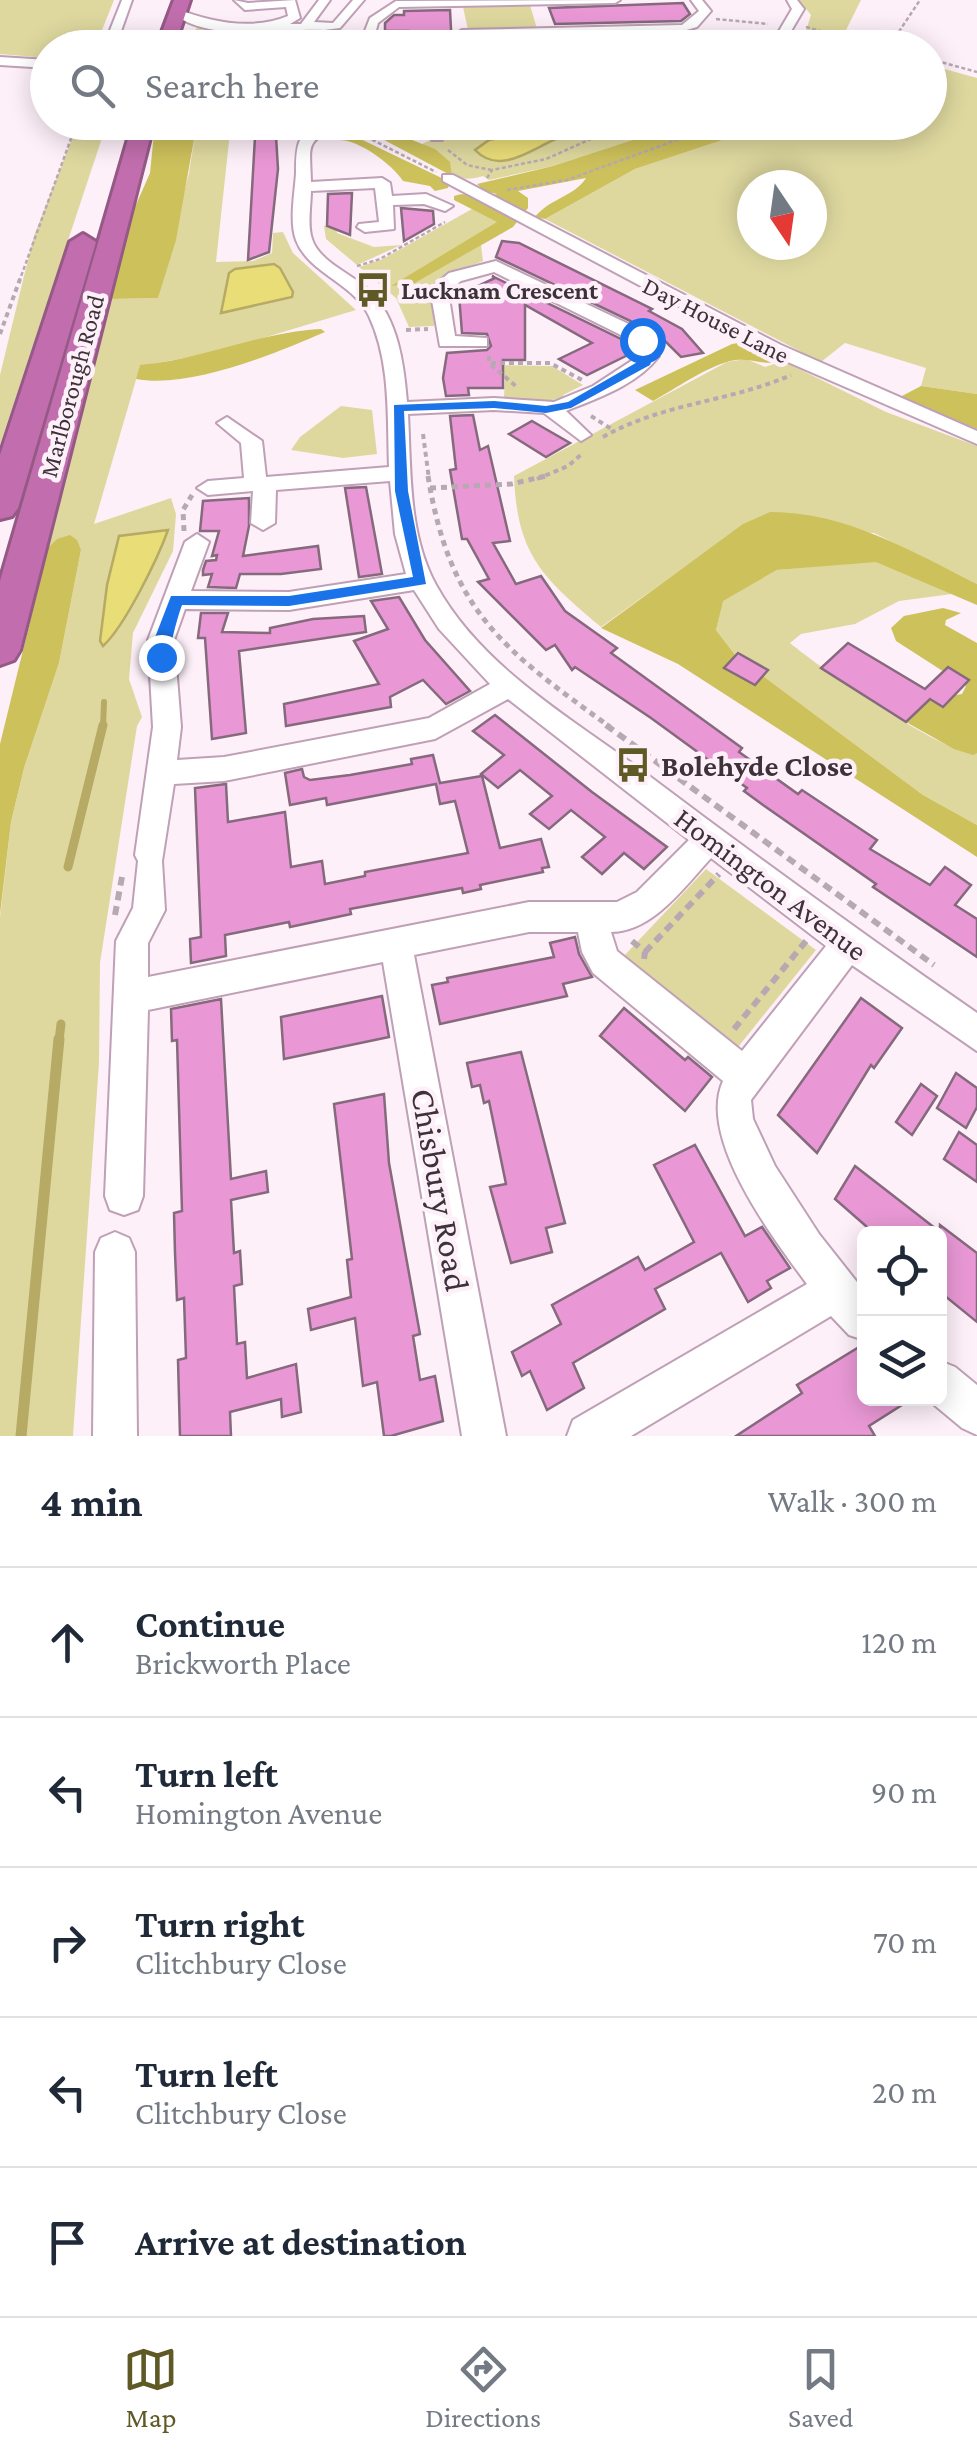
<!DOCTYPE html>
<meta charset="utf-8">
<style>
body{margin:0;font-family:"Crimson Pro",serif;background:#f2f2f3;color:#1f2937}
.controls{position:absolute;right:30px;bottom:30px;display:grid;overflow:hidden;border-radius:15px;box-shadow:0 5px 25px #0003}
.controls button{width:90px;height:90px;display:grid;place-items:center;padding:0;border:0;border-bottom:2px solid #e0e1e3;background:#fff;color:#1f2937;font:50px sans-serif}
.compass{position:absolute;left:737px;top:170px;width:90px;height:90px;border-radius:50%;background:#fff;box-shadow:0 5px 25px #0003;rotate:167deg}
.stop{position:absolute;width:30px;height:30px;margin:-22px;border:8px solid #1a73e8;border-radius:50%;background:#fff}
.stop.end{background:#1a73e8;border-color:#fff;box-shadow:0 2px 10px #0008}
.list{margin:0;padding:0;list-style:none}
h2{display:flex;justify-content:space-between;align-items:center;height:130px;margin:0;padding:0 40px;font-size:42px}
h2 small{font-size:32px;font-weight:400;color:#747a83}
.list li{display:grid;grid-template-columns:65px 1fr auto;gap:30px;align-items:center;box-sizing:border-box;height:150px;padding:0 40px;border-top:2px solid #e0e1e3}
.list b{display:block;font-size:38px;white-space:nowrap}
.list p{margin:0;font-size:32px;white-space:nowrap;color:#747a83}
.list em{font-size:32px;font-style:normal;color:#747a83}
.icon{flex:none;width:55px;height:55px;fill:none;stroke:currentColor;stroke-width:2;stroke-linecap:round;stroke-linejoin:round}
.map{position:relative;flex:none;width:977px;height:1436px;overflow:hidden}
.search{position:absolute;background:#fff;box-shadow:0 5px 25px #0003;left:30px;right:30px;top:30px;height:110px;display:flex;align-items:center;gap:25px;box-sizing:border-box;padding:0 35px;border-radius:55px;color:#747a83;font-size:38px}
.sheet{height:880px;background:#fff}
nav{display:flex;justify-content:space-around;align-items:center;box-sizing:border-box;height:140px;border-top:2px solid #e0e1e3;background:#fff;font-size:28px;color:#747a83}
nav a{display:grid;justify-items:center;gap:5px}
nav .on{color:#5f5925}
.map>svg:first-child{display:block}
</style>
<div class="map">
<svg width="977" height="1436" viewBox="0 0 977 1436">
<rect width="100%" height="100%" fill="#fef0f9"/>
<!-- green -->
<g fill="#ded89f" fill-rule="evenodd">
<polygon points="0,0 114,0 96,45 48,48 47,58 0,54"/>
<polygon points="799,0 861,0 846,30 859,36 853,45 801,47 811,15"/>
<polygon points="530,5 537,29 468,30 463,7"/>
<polygon points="199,25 203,25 202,31 314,40 298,47 196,48 190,37"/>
<path d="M930 65 977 78V394L921 386 926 368 845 343 821 362 545 219 635 169 774 123 930 122ZM752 185H812V245H752Z"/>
<polygon points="78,123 107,123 0,445 0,375 24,276 34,236"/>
<path d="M197 123H231L216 262 253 261 272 253 273 233 283 232 293 253 356 310 213 353 140 366 94 524 171 498 176 514 173 551 133 633 129 679 142 717 137 726 100 963 99 1063 73 1436H0V917L11 822 24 768 59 663 81 550 48 548 40 572 111 299 158 298 189 173ZM119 536 160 552 103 646 100 640 107 585Z"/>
<path d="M466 123H684L553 166 489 180 483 176C450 186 443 166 422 144Z"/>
<path d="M472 209 498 222 415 283 481 245 483 261C436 280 432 270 434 326L409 327 396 298 359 267 383 259Z"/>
<polygon points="336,225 337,233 374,247 401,245 357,265 326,239 324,226"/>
<path d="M746 359 765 367 783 361 886 412 977 446V584L874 533 743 525 601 627C543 578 517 556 514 476L727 362Z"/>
<polygon points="489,365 552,366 583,385 563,395 565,398 538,402 504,397 505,378"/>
<polygon points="341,406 372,410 377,454 343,458 291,450 300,437"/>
<path d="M876 561 952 594 899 601 855 624 801 634 790 643C819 667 946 757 977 753V825L923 795 736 656 716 630 722 601 777 570Z"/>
<polygon points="706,869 816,950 734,1052 621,959"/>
</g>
<!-- forest -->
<g fill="#cdc15c">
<polygon points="155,123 197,123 176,240 158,298 111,299 131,216 150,173"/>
<polygon points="369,123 435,149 450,162 452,176 356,125"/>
<path d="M684 123H774L635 169 545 219 535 217C549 199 575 196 586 178L518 191 528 198V208L513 227 415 283 391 286 497 222 454 200V196C468 191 480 199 497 194L484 191 477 184 553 166Z"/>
<path d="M348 133 450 182 448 188 435 191 430 186 403 181C392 164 358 139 338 140Z"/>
<path d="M321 329 325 332C274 354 190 389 136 379L140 365C202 360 259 332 321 329Z"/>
<path d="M745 342 783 361C763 367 750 356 730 361 704 368 677 388 653 401L635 390 732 344Z"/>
<polygon points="921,386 977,394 977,429 900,397"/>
<path d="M770 512C846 512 911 551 977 584V605L876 562 777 570 723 601 716 630 736 656 923 795 977 825V857L678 664 601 628 743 524Z"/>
<polygon points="70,535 77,540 81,550 59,663 24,768 11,822 0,914 0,744 48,548 57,539"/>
<polygon points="943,608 961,613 946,620 945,625 977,643 977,753 973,755 954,749 906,722 930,699 962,694 966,686 896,641 891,628 904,616"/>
</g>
<!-- water -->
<g fill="#e9dd78" stroke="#b6aa65" stroke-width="2.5">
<path d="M533 131 548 132 558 138C531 149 500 176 475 150L489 140Z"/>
<polygon points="274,264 280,268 293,292 292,297 221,313 229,273 235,269"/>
<path d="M168 530C158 558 125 626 103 646L100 641 107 585 119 536Z"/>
</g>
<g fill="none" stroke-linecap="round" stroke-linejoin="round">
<!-- stream-far2 -->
<polyline stroke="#b6aa65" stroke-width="6" points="103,727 104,702"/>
<!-- stream-far1 -->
<g stroke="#b6aa65" stroke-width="9">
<polyline points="68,867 103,725"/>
<polyline points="59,1041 61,1024"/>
</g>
<!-- stream -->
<polyline stroke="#b6aa65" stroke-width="11" points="21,1436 59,1039"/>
</g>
<!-- building -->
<g fill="#e998d5" stroke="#85697d" stroke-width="2.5">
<polygon points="683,3 690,14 681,21 555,24 549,8"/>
<polygon points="450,10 452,48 386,48 417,43 409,31 385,31 385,23 394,15 404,15 404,11"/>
<polygon points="688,34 695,46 631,48 627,41 560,39"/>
<polygon points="276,136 278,169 269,252 248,260 255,137"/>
<polygon points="352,193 350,235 327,226 328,194"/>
<polygon points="401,208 433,211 434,224 404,241"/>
<polygon points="502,241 519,243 652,309 649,311 682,329 703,353 681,357 662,338 656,341 639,325 496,257"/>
<polygon points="492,276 621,339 634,352 587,375 559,359 592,343 525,305 525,360 503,360 503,388 468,388 469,395 446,396 443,378 447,353 487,350 491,346 487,334 462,333 459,295 495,278"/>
<polygon points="473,415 480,450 488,446 510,541 493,543 516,584 541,576 565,611 617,648 611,653 742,748 739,752 798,794 802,790 877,840 870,849 930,885 945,867 971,885 955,905 977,919 977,957 873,887 876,884 763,805 744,791 747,788 651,718 575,667 572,670 555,645 546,650 478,582 489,579 467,539 462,539 450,470 456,469 450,416"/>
<polygon points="532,421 544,428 570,443 546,457 509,434"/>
<polygon points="366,487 382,574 359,577 345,488"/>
<polygon points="249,498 249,526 243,556 318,546 321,569 281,574 240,574 236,588 208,587 212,574 203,575 203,570 206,561 216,560 217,555 212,556 219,531 200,531 203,501"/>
<polygon points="399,597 425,640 470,691 446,704 423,680 390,697 391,707 286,726 284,704 379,684 354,641 388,629 371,601"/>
<polygon points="201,613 228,613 222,632 270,633 270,628 313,619 364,616 366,632 239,651 246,733 212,739 205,638 198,638"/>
<polygon points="848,643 925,689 948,667 969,680 943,707 930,699 906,722 821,668"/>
<polygon points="738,653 768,670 755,685 724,668"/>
<polygon points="495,715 592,792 667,847 644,869 624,853 602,874 582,857 605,837 571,810 549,829 530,814 552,796 520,770 498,788 481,774 504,755 473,731"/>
<polygon points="433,755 440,783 482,776 500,848 541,839 549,867 542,868 543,872 480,885 481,889 463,893 462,888 350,909 351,914 290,927 289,922 225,935 226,956 191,963 190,939 201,937 195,788 226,784 228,822 285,812 291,867 322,861 325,884 365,876 365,872 468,853 455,801 440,804 436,784 327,805 326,798 290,805 285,773 302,769 304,777 310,780 350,775 412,764 411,759"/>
<polygon points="575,937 579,954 592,977 563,984 567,996 440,1024 432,985 448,982 447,978 554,957 550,943"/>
<polygon points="382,996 389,1037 284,1059 281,1017"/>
<polygon points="861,998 902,1028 874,1068 871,1065 817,1153 778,1115"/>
<polygon points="221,999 231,1179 266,1171 268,1192 231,1200 234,1253 240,1251 242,1284 234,1286 237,1344 245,1342 247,1378 296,1364 301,1412 282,1417 281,1399 230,1412 231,1436 180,1436 178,1360 186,1358 184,1298 177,1300 175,1253 174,1213 182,1211 177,1040 172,1041 171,1009"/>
<polygon points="624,1008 685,1060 688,1057 712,1077 685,1111 600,1036"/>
<polygon points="521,1052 565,1223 546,1228 552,1252 511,1263 490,1187 506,1184 489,1101 484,1103 480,1085 472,1087 467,1063"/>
<polygon points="956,1073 977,1088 977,1107 966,1128 937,1108"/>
<polygon points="921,1084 937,1096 912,1135 896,1122"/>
<polygon points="384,1094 389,1163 420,1334 413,1336 420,1380 435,1376 443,1421 391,1436 384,1436 377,1382 363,1386 355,1318 311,1330 308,1309 351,1297 347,1260 352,1259 334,1104"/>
<polygon points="959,1132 977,1145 977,1182 944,1159"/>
<polygon points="695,1145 745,1236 762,1227 790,1268 767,1281 771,1288 748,1302 721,1253 655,1289 665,1309 573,1363 584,1388 547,1410 530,1371 522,1376 512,1352 561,1324 552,1305 638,1257 645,1270 694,1242 654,1165"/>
<polygon points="855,1166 940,1232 940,1225 977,1253 977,1322 940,1292 940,1234 875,1234 835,1199"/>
<polygon points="864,1344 864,1398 913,1398 869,1426 875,1436 736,1436 802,1393 797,1385"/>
</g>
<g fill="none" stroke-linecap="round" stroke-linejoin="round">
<defs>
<g id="minor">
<polygon points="122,0 132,0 115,48 103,48"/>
<path d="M234 0 248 3 295 0 300 18 290 24H301L319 0H330L314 22 333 23 353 0H364L340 28 324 30C278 28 210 44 171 12L177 9C211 22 252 31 288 16L286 7 245 10Z"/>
<polygon points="620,0 615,3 399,7 378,23 375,34 409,35 413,42 373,41 359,47 353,43 363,36 370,18 396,1"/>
<polygon points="691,0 702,0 711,11 697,27 683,31 462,38 456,34 462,30 682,25 699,11"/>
<polygon points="787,0 797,0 804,9 781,48 769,48 792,9"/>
<polygon points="0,57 48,60 48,68 0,65"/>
<path d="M319 122H337C305 147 310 141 311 182L382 178 390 183 392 196 426 194 453 206 445 211 424 204 393 205 394 229 365 232 357 227 359 224 379 222 375 188 311 191C311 205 307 225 312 239 319 262 354 275 370 291 398 319 404 364 407 402L494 398 554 402 593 386 639 356 636 346 623 336 494 272 461 281 448 291 455 336 487 338V346H440L430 289 449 273 496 261 637 328 652 340 659 356C637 385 598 398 566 411L591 435 581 441 544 413 494 410 408 414C411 470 408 534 436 585 481 667 572 719 644 772 754 855 864 935 977 1013V1051L852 965 751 1100 753 1119 775 1166 819 1234 864 1291V1340L849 1335 831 1316 631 1436H567L573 1420 807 1284C773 1238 697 1138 723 1081L593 973 582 952 578 932H529L414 955 506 1436H462L383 962 148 1010 143 1196 138 1210 124 1215 110 1210 105 1196 116 941 133 908 138 861 135 855 153 727 148 640 185 542 197 534 209 542 191 591 289 592 406 574 395 534 390 481 276 490 275 523 263 530 251 523 253 491 208 495 197 488 208 481 244 478 241 443 217 423 227 417 262 441 266 477 389 467C387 417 391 363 369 316 354 283 309 274 296 240 289 222 295 191 296 173 296 148 296 135 319 122ZM414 590 439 629 490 684 429 718 224 757 177 760 181 727 174 640 185 609 289 610ZM508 699 689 840 637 892 617 902H529L148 977V943L165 910 162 861 174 784 224 781 435 739ZM711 858 826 946 742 1051 617 951 611 932C653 932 685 886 711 858Z"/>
<polygon points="444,122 462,122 444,134 442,140 432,140 430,132"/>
<polygon points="443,175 453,175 781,345 977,431 977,444 767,353 443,181"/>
<polygon points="115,1232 129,1238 135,1252 137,1436 93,1436 95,1252 101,1238"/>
<polygon points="940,1361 955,1367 977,1385 977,1435 962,1428 926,1398 940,1398"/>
</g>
<g id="highway">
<polygon points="174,0 190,0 174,48 156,48"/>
<polygon points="133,122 154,122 20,650 14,660 0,665 0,581"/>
<polygon points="83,234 96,242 18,508 12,516 0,519 0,455 70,242"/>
</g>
</defs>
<!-- minor casing -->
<use href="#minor" stroke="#bfa0b6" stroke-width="4"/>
<!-- highway casing -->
<use href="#highway" stroke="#945985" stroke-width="6"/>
<!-- path-far3 -->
<g stroke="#b7a9b2" stroke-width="2.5" stroke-dasharray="4 2.5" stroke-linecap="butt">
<polyline points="716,19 768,24"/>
<polyline points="806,27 885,48"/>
<polyline points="322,44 339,48"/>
<polyline points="301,48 312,42"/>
<polyline points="888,48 920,0"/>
<polyline points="930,59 977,72"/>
<polyline points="381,122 420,138"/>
<polyline points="343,125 436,172"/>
<polyline points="448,150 467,165 491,170"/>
<polyline points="487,178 492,170 546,159 629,122"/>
<polyline points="507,190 567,180 726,122"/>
<polyline points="357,266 380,259 445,222"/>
<polyline points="19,282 77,122"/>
</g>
<!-- path-far2 -->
<g stroke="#b7a9b2" stroke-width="4" stroke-dasharray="5 4" stroke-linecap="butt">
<polyline points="406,330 428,329"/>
<polyline points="0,334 20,279"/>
<polyline points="489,356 489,363 550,363 582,380"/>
<polyline points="491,365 517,387"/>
<polyline points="591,416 613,430"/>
<polyline points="423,434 429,479"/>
<path d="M603 437C662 403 730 402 791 375"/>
<polyline points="537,479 568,466 583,453"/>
</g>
<!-- path-far1 -->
<g stroke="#b7a9b2" stroke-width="5" stroke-dasharray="6 5" stroke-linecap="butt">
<path d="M428 476C450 612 504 650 610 727"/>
<polyline points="430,488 511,484 546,476"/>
<polyline points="184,531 183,510 192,495"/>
</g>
<!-- path -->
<g stroke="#b7a9b2" stroke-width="6" stroke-dasharray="9 6" stroke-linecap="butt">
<polyline points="606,725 934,965"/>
<polyline points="115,915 122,877"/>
<polyline points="632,941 645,952 644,959"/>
<polyline points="645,952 719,874"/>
<polyline points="734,1029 806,941"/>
</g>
<!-- minor -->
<use href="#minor" fill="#fff" fill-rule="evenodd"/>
<!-- highway -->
<use href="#highway" fill="#c26eae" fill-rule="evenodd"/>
</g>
<!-- route -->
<path fill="#1a73e8" d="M642 337 655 352 650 365 571 408 546 413 494 408 404 411 408 491 426 584 289 606 182 605C175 624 172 643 166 661H156L154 640 171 596H289L413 577 395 491 394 405 494 401 546 406 568 402 641 360 643 352 637 340Z"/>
<!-- icons -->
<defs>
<symbol id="bus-bare" viewBox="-9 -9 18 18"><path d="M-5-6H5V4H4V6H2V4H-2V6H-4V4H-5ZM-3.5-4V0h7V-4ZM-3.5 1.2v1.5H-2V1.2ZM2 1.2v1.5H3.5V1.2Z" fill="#5f5925" stroke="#fef0f9" stroke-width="2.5" paint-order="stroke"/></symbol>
</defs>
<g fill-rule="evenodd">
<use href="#bus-bare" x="348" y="265" width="50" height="50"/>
<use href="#bus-bare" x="608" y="740" width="50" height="50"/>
</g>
<g text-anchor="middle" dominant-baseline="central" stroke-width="9" stroke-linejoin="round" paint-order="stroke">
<!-- far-poi labels -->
<g font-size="25" font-weight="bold" fill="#3e323a" stroke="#fef0f9" text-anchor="start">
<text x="401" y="290">Lucknam Crescent</text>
</g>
<!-- far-street labels -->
<g font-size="25" fill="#3e323a" stroke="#fef0f9">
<text transform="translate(716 320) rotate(27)">Day House Lane</text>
<text transform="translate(72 386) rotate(-75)">Marlborough Road</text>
</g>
<!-- poi labels -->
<g font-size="30" font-weight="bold" fill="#3e323a" stroke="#fef0f9" text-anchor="start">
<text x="661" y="765">Bolehyde Close</text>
</g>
<!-- street labels -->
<g font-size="30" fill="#3e323a" stroke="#fef0f9">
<text transform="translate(771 884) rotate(37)">Homington Avenue</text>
</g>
<!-- near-street labels -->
<g font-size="35" fill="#3e323a" stroke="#fef0f9">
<text transform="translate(440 1190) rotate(80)">Chisbury Road</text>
</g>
</g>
</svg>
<div class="controls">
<button><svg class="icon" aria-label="locate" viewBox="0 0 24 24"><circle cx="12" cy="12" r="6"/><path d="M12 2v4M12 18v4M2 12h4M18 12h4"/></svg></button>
<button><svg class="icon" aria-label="layers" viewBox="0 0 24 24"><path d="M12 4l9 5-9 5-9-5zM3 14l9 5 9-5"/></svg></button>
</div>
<svg class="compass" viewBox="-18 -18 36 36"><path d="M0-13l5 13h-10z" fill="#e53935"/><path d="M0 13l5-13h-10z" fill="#747a83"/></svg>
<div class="stop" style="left:642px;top:340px"></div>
<div class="stop end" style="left:161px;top:657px"></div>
<div class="search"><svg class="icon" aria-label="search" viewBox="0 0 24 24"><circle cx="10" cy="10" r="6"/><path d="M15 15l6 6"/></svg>Search here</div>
</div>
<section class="sheet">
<h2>4 min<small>Walk · 300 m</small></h2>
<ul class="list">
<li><svg class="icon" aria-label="ahead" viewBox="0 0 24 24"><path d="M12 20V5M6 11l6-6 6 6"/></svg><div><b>Continue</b><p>Brickworth Place</p></div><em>120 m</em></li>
<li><svg class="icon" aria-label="left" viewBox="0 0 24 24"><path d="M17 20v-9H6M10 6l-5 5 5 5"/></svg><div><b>Turn left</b><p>Homington Avenue</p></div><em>90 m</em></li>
<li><svg class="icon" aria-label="right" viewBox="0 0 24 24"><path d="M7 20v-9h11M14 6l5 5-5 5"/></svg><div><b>Turn right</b><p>Clitchbury Close</p></div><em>70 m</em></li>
<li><svg class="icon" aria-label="left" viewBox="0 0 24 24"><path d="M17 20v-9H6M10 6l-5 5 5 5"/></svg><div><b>Turn left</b><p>Clitchbury Close</p></div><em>20 m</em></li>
<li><svg class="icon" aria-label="arrive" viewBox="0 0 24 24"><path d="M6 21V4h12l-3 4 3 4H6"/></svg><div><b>Arrive at destination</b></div></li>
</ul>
</section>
<nav>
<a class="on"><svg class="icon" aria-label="map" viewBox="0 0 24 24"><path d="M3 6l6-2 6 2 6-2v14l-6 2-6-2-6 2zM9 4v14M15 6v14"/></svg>Map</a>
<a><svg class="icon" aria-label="directions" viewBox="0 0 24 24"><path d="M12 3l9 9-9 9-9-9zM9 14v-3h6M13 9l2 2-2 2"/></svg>Directions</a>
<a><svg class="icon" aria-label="saved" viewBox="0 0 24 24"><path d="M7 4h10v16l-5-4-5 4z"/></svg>Saved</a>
</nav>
